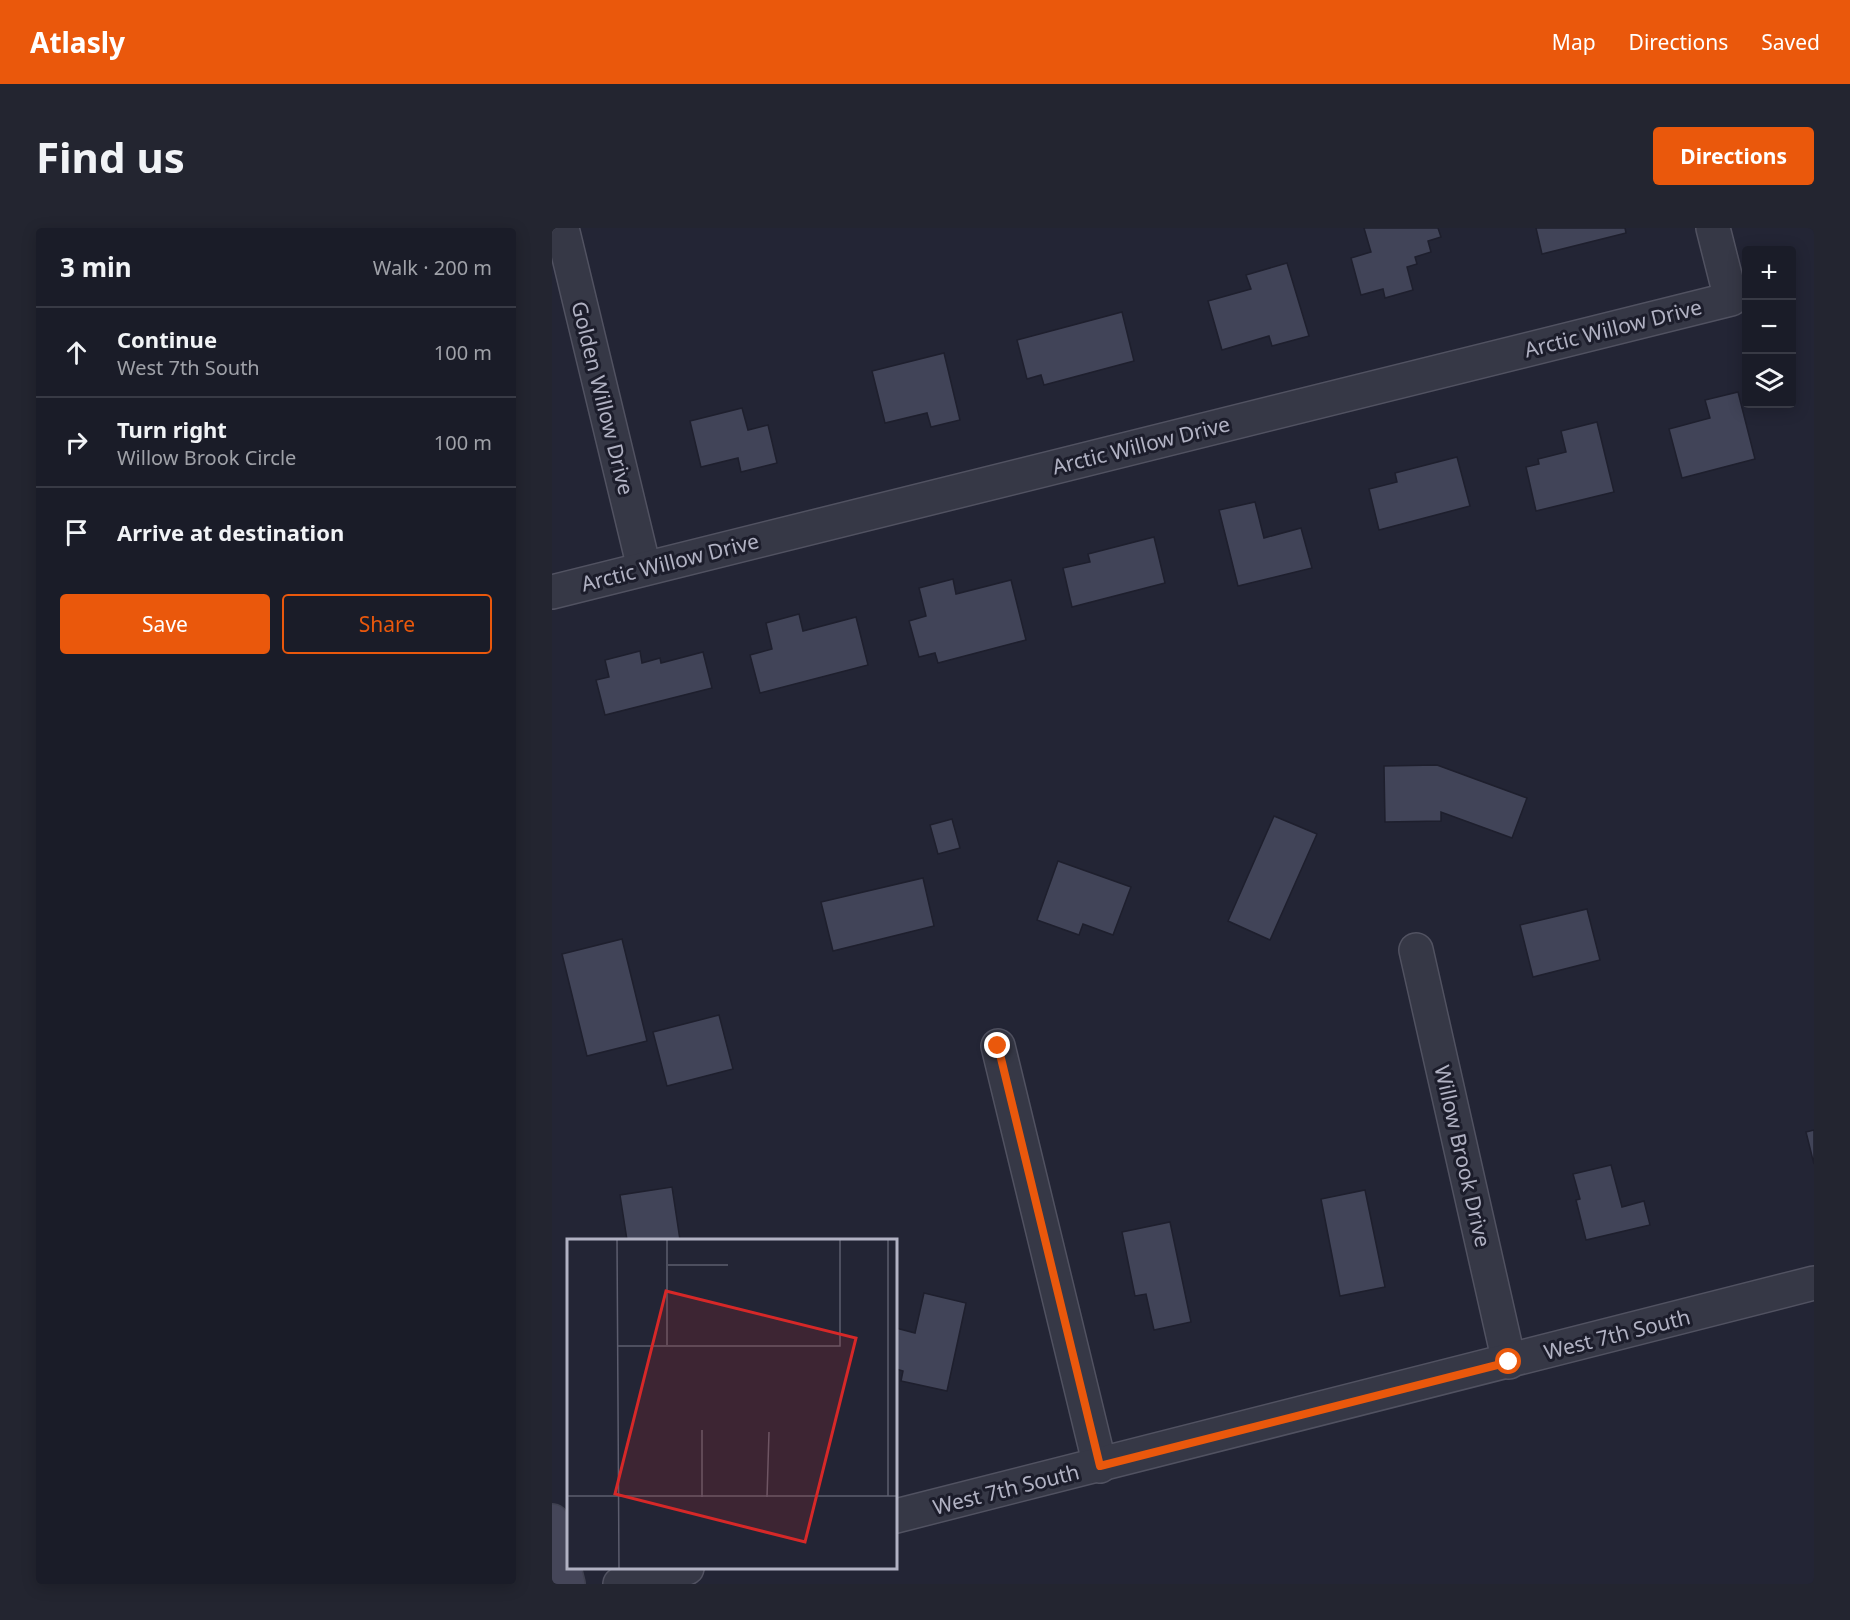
<!DOCTYPE html>
<meta charset="utf-8">
<style>
body{margin:0;font-family:"Noto Sans",sans-serif;background:#232530;color:#f1f3f6}
.controls{position:absolute;right:18px;top:18px;display:grid;overflow:hidden;border-radius:6px;box-shadow:0 3px 15px #0003}
.controls button{width:54px;height:54px;display:grid;place-items:center;padding:0;border:0;border-bottom:2px solid #383a45;background:#1a1c28;color:#f1f3f6;font:30px sans-serif}
.stop{position:absolute;width:18px;height:18px;margin:-14px;border:4px solid #ea580c;border-radius:50%;background:#fff}
.stop.end{background:#ea580c;border-color:#fff;box-shadow:0 2px 6px #0008}
.list{margin:0;padding:0;list-style:none}
h2{display:flex;justify-content:space-between;align-items:center;height:78px;margin:0;padding:0 24px;font-size:26px}
h2 small{font-size:20px;font-weight:400;color:#9fa1a8}
.list li{display:grid;grid-template-columns:39px 1fr auto;gap:18px;align-items:center;box-sizing:border-box;height:90px;padding:0 24px;border-top:2px solid #383a45}
.list b{display:block;font-size:22px;white-space:nowrap}
.list p{margin:0;font-size:20px;white-space:nowrap;color:#9fa1a8}
.list em{font-size:20px;font-style:normal;color:#9fa1a8}
.actions{display:flex;gap:12px;padding:18px 24px}
.actions a{flex:1;padding:14px 0;border:2px solid #ea580c;border-radius:6px;text-align:center;font-size:21px;color:#ea580c}
.actions .main{background:#ea580c;color:#fff}
.icon{flex:none;width:33px;height:33px;fill:none;stroke:currentColor;stroke-width:2;stroke-linecap:round;stroke-linejoin:round}
.map{position:relative;flex:none;width:1262px;height:1356px;overflow:hidden;border-radius:6px}
header{display:flex;align-items:center;gap:36px;box-sizing:border-box;height:84px;padding:0 30px;background:#ea580c;color:#fff}
header strong{font-size:28px}
nav{display:flex;gap:33px;margin-inline-start:auto;font-size:21px}
.intro{display:flex;align-items:center;justify-content:space-between;box-sizing:border-box;height:144px;padding:0 36px}
h1{margin:0;font-size:42px}
.button{padding:15px 27px;border-radius:6px;background:#ea580c;color:#fff;font-size:21px;font-weight:700}
main{display:flex;gap:36px;padding:0 36px}
aside{flex:1;background:#1a1c28;border-radius:6px;box-shadow:0 3px 15px #0003}
.map>svg:first-child{display:block}
</style>
<header>
<strong>Atlasly</strong>
<nav><a>Map</a><a>Directions</a><a>Saved</a></nav>
</header>
<div class="intro"><h1>Find us</h1><a class="button">Directions</a></div>
<main>
<aside>
<h2>3 min<small>Walk · 200 m</small></h2>
<ul class="list">
<li><svg class="icon" aria-label="ahead" viewBox="0 0 24 24"><path d="M12 20V5M6 11l6-6 6 6"/></svg><div><b>Continue</b><p>West 7th South</p></div><em>100 m</em></li>
<li><svg class="icon" aria-label="right" viewBox="0 0 24 24"><path d="M7 20v-9h11M14 6l5 5-5 5"/></svg><div><b>Turn right</b><p>Willow Brook Circle</p></div><em>100 m</em></li>
<li><svg class="icon" aria-label="arrive" viewBox="0 0 24 24"><path d="M6 21V4h12l-3 4 3 4H6"/></svg><div><b>Arrive at destination</b></div></li>
</ul>
<div class="actions"><a class="main">Save</a><a>Share</a></div>
</aside>
<div class="map">
<svg width="1262" height="1356" viewBox="0 0 1262 1356">
<rect width="100%" height="100%" fill="#232535"/>
<!-- building -->
<g fill="#414458" stroke="#1e1f2d" stroke-width="1.5">
<polygon points="812,0 886,0 889,9 876,13 879,24 863,29 865,36 855,39 861,62 833,70 831,61 809,67 799,30 819,24"/>
<polygon points="984,0 1073,0 1074,5 990,26"/>
<polygon points="735,35 757,108 720,118 717,108 670,122 656,73 699,61 694,47"/>
<polygon points="570,84 582,133 492,157 489,147 475,151 465,112"/>
<polygon points="392,125 408,192 379,199 375,185 333,195 320,143"/>
<polygon points="1186,164 1203,231 1130,250 1117,201 1158,190 1153,172"/>
<polygon points="190,180 196,202 216,197 225,235 189,244 186,230 149,239 138,193"/>
<polygon points="1045,194 1062,264 984,283 974,239 987,236 986,231 1014,224 1009,203"/>
<polygon points="905,229 918,278 827,302 817,261 845,254 843,245"/>
<polygon points="703,274 712,310 749,300 760,340 686,358 667,282"/>
<polygon points="602,309 613,355 520,379 511,340 538,334 536,326"/>
<polygon points="401,351 404,366 459,352 474,412 386,435 383,425 367,429 357,393 374,388 367,360"/>
<polygon points="247,386 251,403 304,389 316,437 208,465 198,427 220,421 214,395"/>
<polygon points="88,423 90,435 108,430 109,435 151,424 160,460 53,487 44,452 57,449 53,432"/>
<polygon points="885,537 975,570 960,610 889,584 889,593 833,594 832,538"/>
<polygon points="722,588 765,606 718,712 676,693"/>
<polygon points="400,591 408,620 386,626 378,597"/>
<polygon points="506,633 579,659 561,707 531,696 527,707 485,692"/>
<polygon points="371,650 382,698 281,723 269,674"/>
<polygon points="1035,681 1048,732 981,749 968,697"/>
<polygon points="70,711 95,813 35,828 10,726"/>
<polygon points="167,787 181,841 115,858 101,804"/>
<polygon points="1262,902 1262,936 1254,904"/>
<polygon points="1059,937 1070,979 1092,973 1098,997 1034,1012 1024,972 1028,971 1021,946"/>
<polygon points="120,959 128,1012 75,1012 68,967"/>
<polygon points="813,962 833,1059 788,1068 769,971"/>
<polygon points="618,994 639,1094 602,1102 594,1066 583,1068 570,1004"/>
<polygon points="372,1065 414,1075 395,1163 349,1153 351,1143 344,1141 344,1100 363,1105"/>
</g>
<g fill="none" stroke-linecap="round" stroke-linejoin="round">
<defs>
<g id="street">
<polyline points="10,0 92,340"/>
<polyline points="0,364 1179,71 1161,0"/>
<polyline points="864,722 957,1134"/>
<polyline points="446,818 548,1238"/>
<polyline points="344,1288 1262,1055"/>
<polyline points="68,1356 135,1340"/>
</g>
<polyline id="secondary" points="0,1293 16,1356"/>
</defs>
<!-- street casing -->
<use href="#street" stroke="#515261" stroke-width="36"/>
<!-- secondary casing -->
<use href="#secondary" stroke="#3f4150" stroke-width="36"/>
<!-- street -->
<use href="#street" stroke="#363846" stroke-width="33"/>
<!-- secondary -->
<use href="#secondary" stroke="#454659" stroke-width="33"/>
</g>
<g fill="none" stroke-linecap="round" stroke-linejoin="round">
<!-- route -->
<polyline stroke="#ea580c" stroke-width="8" points="446,818 548,1238 957,1134"/>
</g>
<g text-anchor="middle" dominant-baseline="central" stroke-width="6" stroke-linejoin="round" paint-order="stroke">
<!-- street labels -->
<g font-size="21" fill="#b1b2c3" stroke="#1c1d2b">
<text transform="translate(1061 100) rotate(-14)">Arctic Willow Drive</text>
<text transform="translate(51 170) rotate(76)">Golden Willow Drive</text>
<text transform="translate(589 217) rotate(-14)">Arctic Willow Drive</text>
<text transform="translate(118 334) rotate(-14)">Arctic Willow Drive</text>
<text transform="translate(911 928) rotate(77)">Willow Brook Drive</text>
<text transform="translate(1065 1106) rotate(-14)">West 7th South</text>
<text transform="translate(454 1261) rotate(-14)">West 7th South</text>
</g>
</g>
<!-- overview -->
<g transform="translate(15 1011)">
<rect width="330" height="330" fill="#232535"/>
<path fill="none" stroke="#5c5d6e" stroke-width="1.5" d="M50 0 52 330M321 0V257M101 26H161M100 106V0M51 107H273V0M0 257H330M135 258V191M200 258 202 193"/>
<path fill="#d62828" fill-opacity="0.15" stroke="#d62828" stroke-width="3" d="M99 52 289 99 238 303 48 255Z"/>
<rect width="330" height="330" fill="none" stroke="#b1b2c3" stroke-width="3"/>
</g>
</svg>
<div class="controls">
<button>+</button>
<button>−</button>
<button><svg class="icon" aria-label="layers" viewBox="0 0 24 24"><path d="M12 4l9 5-9 5-9-5zM3 14l9 5 9-5"/></svg></button>
</div>
<div class="stop" style="left:957px;top:1134px"></div>
<div class="stop end" style="left:446px;top:818px"></div>
</div>
</main>
